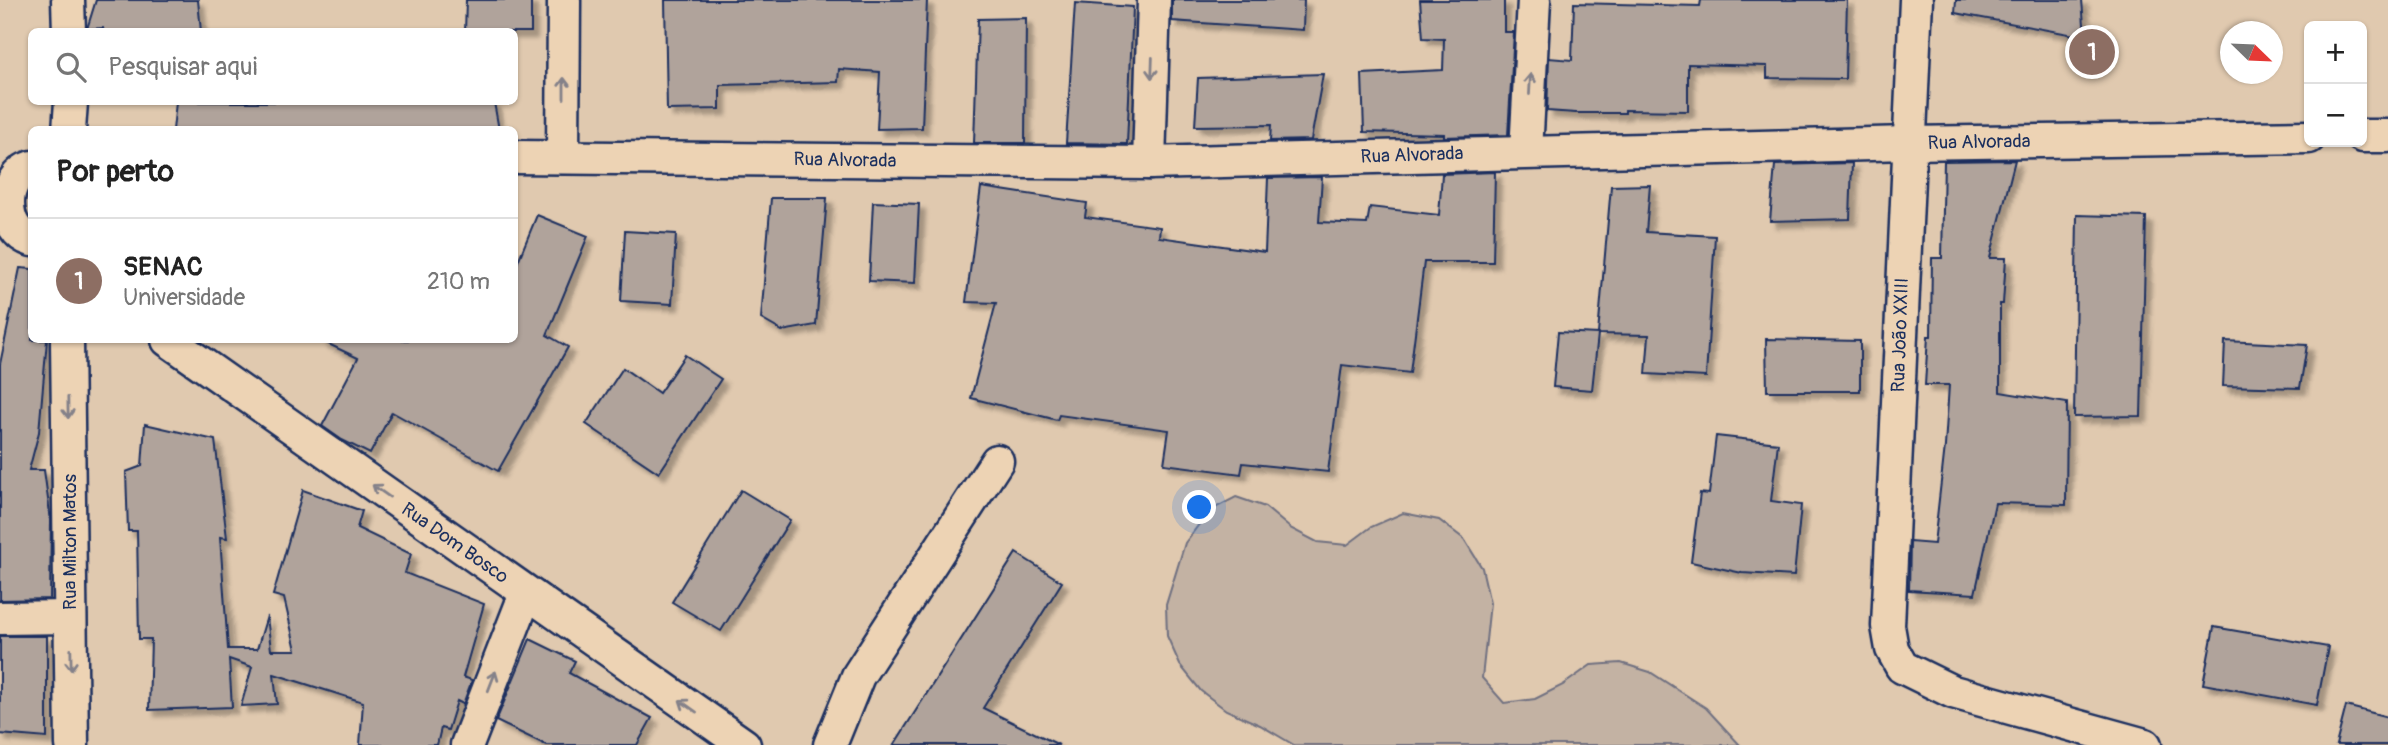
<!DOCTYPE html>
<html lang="pt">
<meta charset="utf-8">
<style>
body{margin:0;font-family:Pangolin,sans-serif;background:#f6f6f6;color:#222}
.controls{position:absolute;right:21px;top:21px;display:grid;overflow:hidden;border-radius:10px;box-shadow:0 2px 5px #0004}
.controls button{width:63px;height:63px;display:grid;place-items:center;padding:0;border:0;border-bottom:2px solid #e0e0e0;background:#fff;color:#222;font:35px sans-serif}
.compass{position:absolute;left:2220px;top:21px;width:63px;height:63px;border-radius:50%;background:#fff;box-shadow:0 2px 5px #0004;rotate:113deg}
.you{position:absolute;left:1200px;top:508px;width:24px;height:24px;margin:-18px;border:5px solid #fff;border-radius:50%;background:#1a73e8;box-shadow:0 0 0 10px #1a73e833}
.badge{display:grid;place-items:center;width:46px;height:46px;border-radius:50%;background:#0f766e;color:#fff;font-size:23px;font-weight:700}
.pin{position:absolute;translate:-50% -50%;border:4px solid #fff;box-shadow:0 2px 7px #0006}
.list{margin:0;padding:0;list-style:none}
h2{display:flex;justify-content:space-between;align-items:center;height:91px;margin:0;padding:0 28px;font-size:30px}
h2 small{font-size:23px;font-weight:400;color:#767676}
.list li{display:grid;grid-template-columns:46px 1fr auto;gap:21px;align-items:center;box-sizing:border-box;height:126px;padding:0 28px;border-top:2px solid #e0e0e0}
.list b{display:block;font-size:26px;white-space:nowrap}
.list p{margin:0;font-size:23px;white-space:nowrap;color:#767676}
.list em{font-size:23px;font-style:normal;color:#767676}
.icon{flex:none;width:38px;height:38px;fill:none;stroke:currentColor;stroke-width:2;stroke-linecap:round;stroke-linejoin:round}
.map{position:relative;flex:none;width:2388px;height:745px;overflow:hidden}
.search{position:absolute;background:#fff;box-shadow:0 2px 5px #0004;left:28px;top:28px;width:490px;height:77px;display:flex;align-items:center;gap:18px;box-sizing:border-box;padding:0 24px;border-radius:10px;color:#767676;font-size:26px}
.panel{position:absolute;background:#fff;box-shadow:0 2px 5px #0004;left:28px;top:126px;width:490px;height:217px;border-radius:10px}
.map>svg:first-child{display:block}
</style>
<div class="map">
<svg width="2388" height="745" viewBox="0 0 2388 745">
<defs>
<filter id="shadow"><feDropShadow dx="6" dy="6" stdDeviation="2" flood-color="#0004"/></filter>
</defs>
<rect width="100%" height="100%" fill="#e0c9af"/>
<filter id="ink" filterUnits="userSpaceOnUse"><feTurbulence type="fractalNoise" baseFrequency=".0143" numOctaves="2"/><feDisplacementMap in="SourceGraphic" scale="14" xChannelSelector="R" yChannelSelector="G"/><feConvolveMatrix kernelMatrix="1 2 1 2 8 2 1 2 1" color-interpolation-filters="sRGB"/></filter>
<g filter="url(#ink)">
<!-- green -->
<polygon fill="#c3b2a3" stroke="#6f7080" stroke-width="2" points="1236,497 1265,507 1290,528 1317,542 1347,545 1371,527 1403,513 1439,520 1464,539 1482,568 1490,603 1482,678 1504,703 1535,699 1563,685 1591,665 1621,663 1650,672 1706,708 1740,745 1294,745 1260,725 1226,710 1201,691 1180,665 1167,636 1166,605 1185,543 1209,511"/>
<!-- building -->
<g fill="#b0a39b" stroke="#1b2f5e" stroke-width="2" filter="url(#shadow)">
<polygon points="96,0 198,0 201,32 104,32 103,28 87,29"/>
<polygon points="466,0 531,0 531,32 465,32"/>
<polygon points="665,0 927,0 922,128 877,129 880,72 839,69 838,82 720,85 720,109 667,110"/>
<polygon points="1172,0 1304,0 1303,30 1172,21"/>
<polygon points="1420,0 1504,0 1504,32 1514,32 1508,135 1444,137 1444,134 1364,132 1362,74 1443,70 1444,39 1423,38"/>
<polygon points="1701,0 1847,0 1845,79 1767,78 1767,66 1688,64 1688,111 1625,110 1625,113 1576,113 1547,111 1549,58 1572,60 1574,3 1700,6"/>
<polygon points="1956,0 2082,0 2085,37 1955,13"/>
<polygon points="1075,3 1133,7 1127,144 1066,143"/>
<polygon points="1026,18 1025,143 974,143 978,19"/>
<polygon points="1323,74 1311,140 1270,141 1271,125 1195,126 1198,78"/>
<polygon points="176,102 494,102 499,130 173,130"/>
<polygon points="2015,160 1990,258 2006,258 2003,304 2000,304 2000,392 2067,403 2066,505 1995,503 1975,594 1909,590 1910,542 1934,544 1945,446 1949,385 1925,385 1928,336 1931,336 1932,258 1942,258 1944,161"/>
<polygon points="1852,163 1850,219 1770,221 1775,165"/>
<polygon points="1495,172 1493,262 1424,262 1410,373 1342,365 1328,472 1243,463 1241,474 1164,464 1169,430 1059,415 1057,420 971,398 996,303 966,302 981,187 1087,203 1085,217 1160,227 1159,237 1265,252 1268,178 1322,177 1319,222 1367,224 1370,207 1439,215 1442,174"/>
<polygon points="1650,185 1646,232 1715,236 1706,377 1646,374 1649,335 1598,334 1611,186"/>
<polygon points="771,198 827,198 816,325 782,331 761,319"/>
<polygon points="873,202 919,204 915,283 869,281"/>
<polygon points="537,215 588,236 547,335 568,347 498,471 392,412 370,454 342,440 322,426 358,358 320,340 514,340 514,271"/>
<polygon points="2077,215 2146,217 2141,416 2074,417"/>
<polygon points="625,231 676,234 672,304 621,301"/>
<polygon points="20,268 32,269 32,340 47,340 39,432 29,470 44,470 51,521 50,599 0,600 0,364"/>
<polygon points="1558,332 1598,334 1592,390 1553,387"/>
<polygon points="1766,339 1860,341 1860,391 1767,391"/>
<polygon points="2225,341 2307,345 2300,388 2223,386"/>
<polygon points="685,355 721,379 659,473 586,424 623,368 659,393"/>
<polygon points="145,424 215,440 227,538 220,537 228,649 257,649 267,616 271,650 296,650 284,598 273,595 303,490 362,511 357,528 411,554 405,573 484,604 463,677 472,680 463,704 457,701 448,730 441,728 437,745 360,745 363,702 274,674 277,704 241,706 252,667 229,659 232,707 149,710 151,639 139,639 137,531 128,531 126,472 142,466"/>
<polygon points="1716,436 1778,443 1771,501 1801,505 1794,576 1742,573 1691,562 1700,493 1709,494"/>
<polygon points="741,490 790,520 721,631 672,602"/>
<polygon points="1016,553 1062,582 983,708 1059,745 894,745"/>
<polygon points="2214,627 2328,647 2317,705 2203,684"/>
<polygon points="0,636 47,636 47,738 0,734"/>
<polygon points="530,639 575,661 569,673 652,718 637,745 546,745 496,721"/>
<polygon points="2346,706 2388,717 2388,745 2336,745"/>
</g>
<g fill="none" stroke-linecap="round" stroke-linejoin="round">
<defs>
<g id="minor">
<polyline points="68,0 69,32"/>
<polyline points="1916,0 1888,626 1892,649 1902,667 1953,692 2145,745"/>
<polyline points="69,130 71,102"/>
<polyline points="2362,136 2388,136"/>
<polyline points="1526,152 1534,0"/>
<polyline points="514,157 1149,163 1908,143 2309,137"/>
<polyline points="563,157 564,0"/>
<polyline points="1149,163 1154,0"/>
<path d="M32 167C0 176 0 231 32 240"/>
<polyline points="67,340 72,745"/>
<polyline points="168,340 744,745"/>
<polyline points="0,618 70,617"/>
<polyline points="467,745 526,593"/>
<polyline points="830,745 858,676 997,461"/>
</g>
</defs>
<!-- minor casing -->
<use href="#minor" stroke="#1b2f5e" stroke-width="37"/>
<!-- minor -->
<use href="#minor" stroke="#edd3b4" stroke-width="32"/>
</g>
<!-- one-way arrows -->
<defs><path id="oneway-shaft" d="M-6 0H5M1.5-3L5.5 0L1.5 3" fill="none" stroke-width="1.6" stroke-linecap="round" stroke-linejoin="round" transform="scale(1.75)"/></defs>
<g stroke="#848189">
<use href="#oneway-shaft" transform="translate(1152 68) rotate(92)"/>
<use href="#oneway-shaft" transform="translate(1530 84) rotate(-87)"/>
<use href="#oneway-shaft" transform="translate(564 88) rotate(-90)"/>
<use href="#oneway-shaft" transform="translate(68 408) rotate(89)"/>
<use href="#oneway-shaft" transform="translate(381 491) rotate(-145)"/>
<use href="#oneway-shaft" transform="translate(71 660) rotate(89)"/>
<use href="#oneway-shaft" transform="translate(492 681) rotate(-69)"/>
<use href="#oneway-shaft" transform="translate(688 706) rotate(-145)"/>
</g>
</g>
<g text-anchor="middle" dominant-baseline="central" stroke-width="7" stroke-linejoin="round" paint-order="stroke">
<!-- street labels -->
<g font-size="19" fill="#1b2f5e" stroke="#edd3b4">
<text transform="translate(1979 142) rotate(-1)">Rua Alvorada</text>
<text transform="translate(1412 155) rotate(-2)">Rua Alvorada</text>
<text transform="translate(845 160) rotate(1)">Rua Alvorada</text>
<text transform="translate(1900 335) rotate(-88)">Rua João XXIII</text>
<text transform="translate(70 542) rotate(-90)">Rua Milton Matos</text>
<text transform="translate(455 543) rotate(35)">Rua Dom Bosco</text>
</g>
</g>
</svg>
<div class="controls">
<button>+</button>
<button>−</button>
</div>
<svg class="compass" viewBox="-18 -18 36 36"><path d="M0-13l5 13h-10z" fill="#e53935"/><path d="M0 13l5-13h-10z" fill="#767676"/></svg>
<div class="you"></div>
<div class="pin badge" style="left:2092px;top:52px;background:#8d6e63">1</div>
<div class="search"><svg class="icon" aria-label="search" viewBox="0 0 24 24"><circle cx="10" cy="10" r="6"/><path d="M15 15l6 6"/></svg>Pesquisar aqui</div>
<section class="panel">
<h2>Por perto<small></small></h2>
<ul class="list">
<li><span class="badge" style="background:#8d6e63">1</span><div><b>SENAC</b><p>Universidade</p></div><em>210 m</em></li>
</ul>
</section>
</div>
